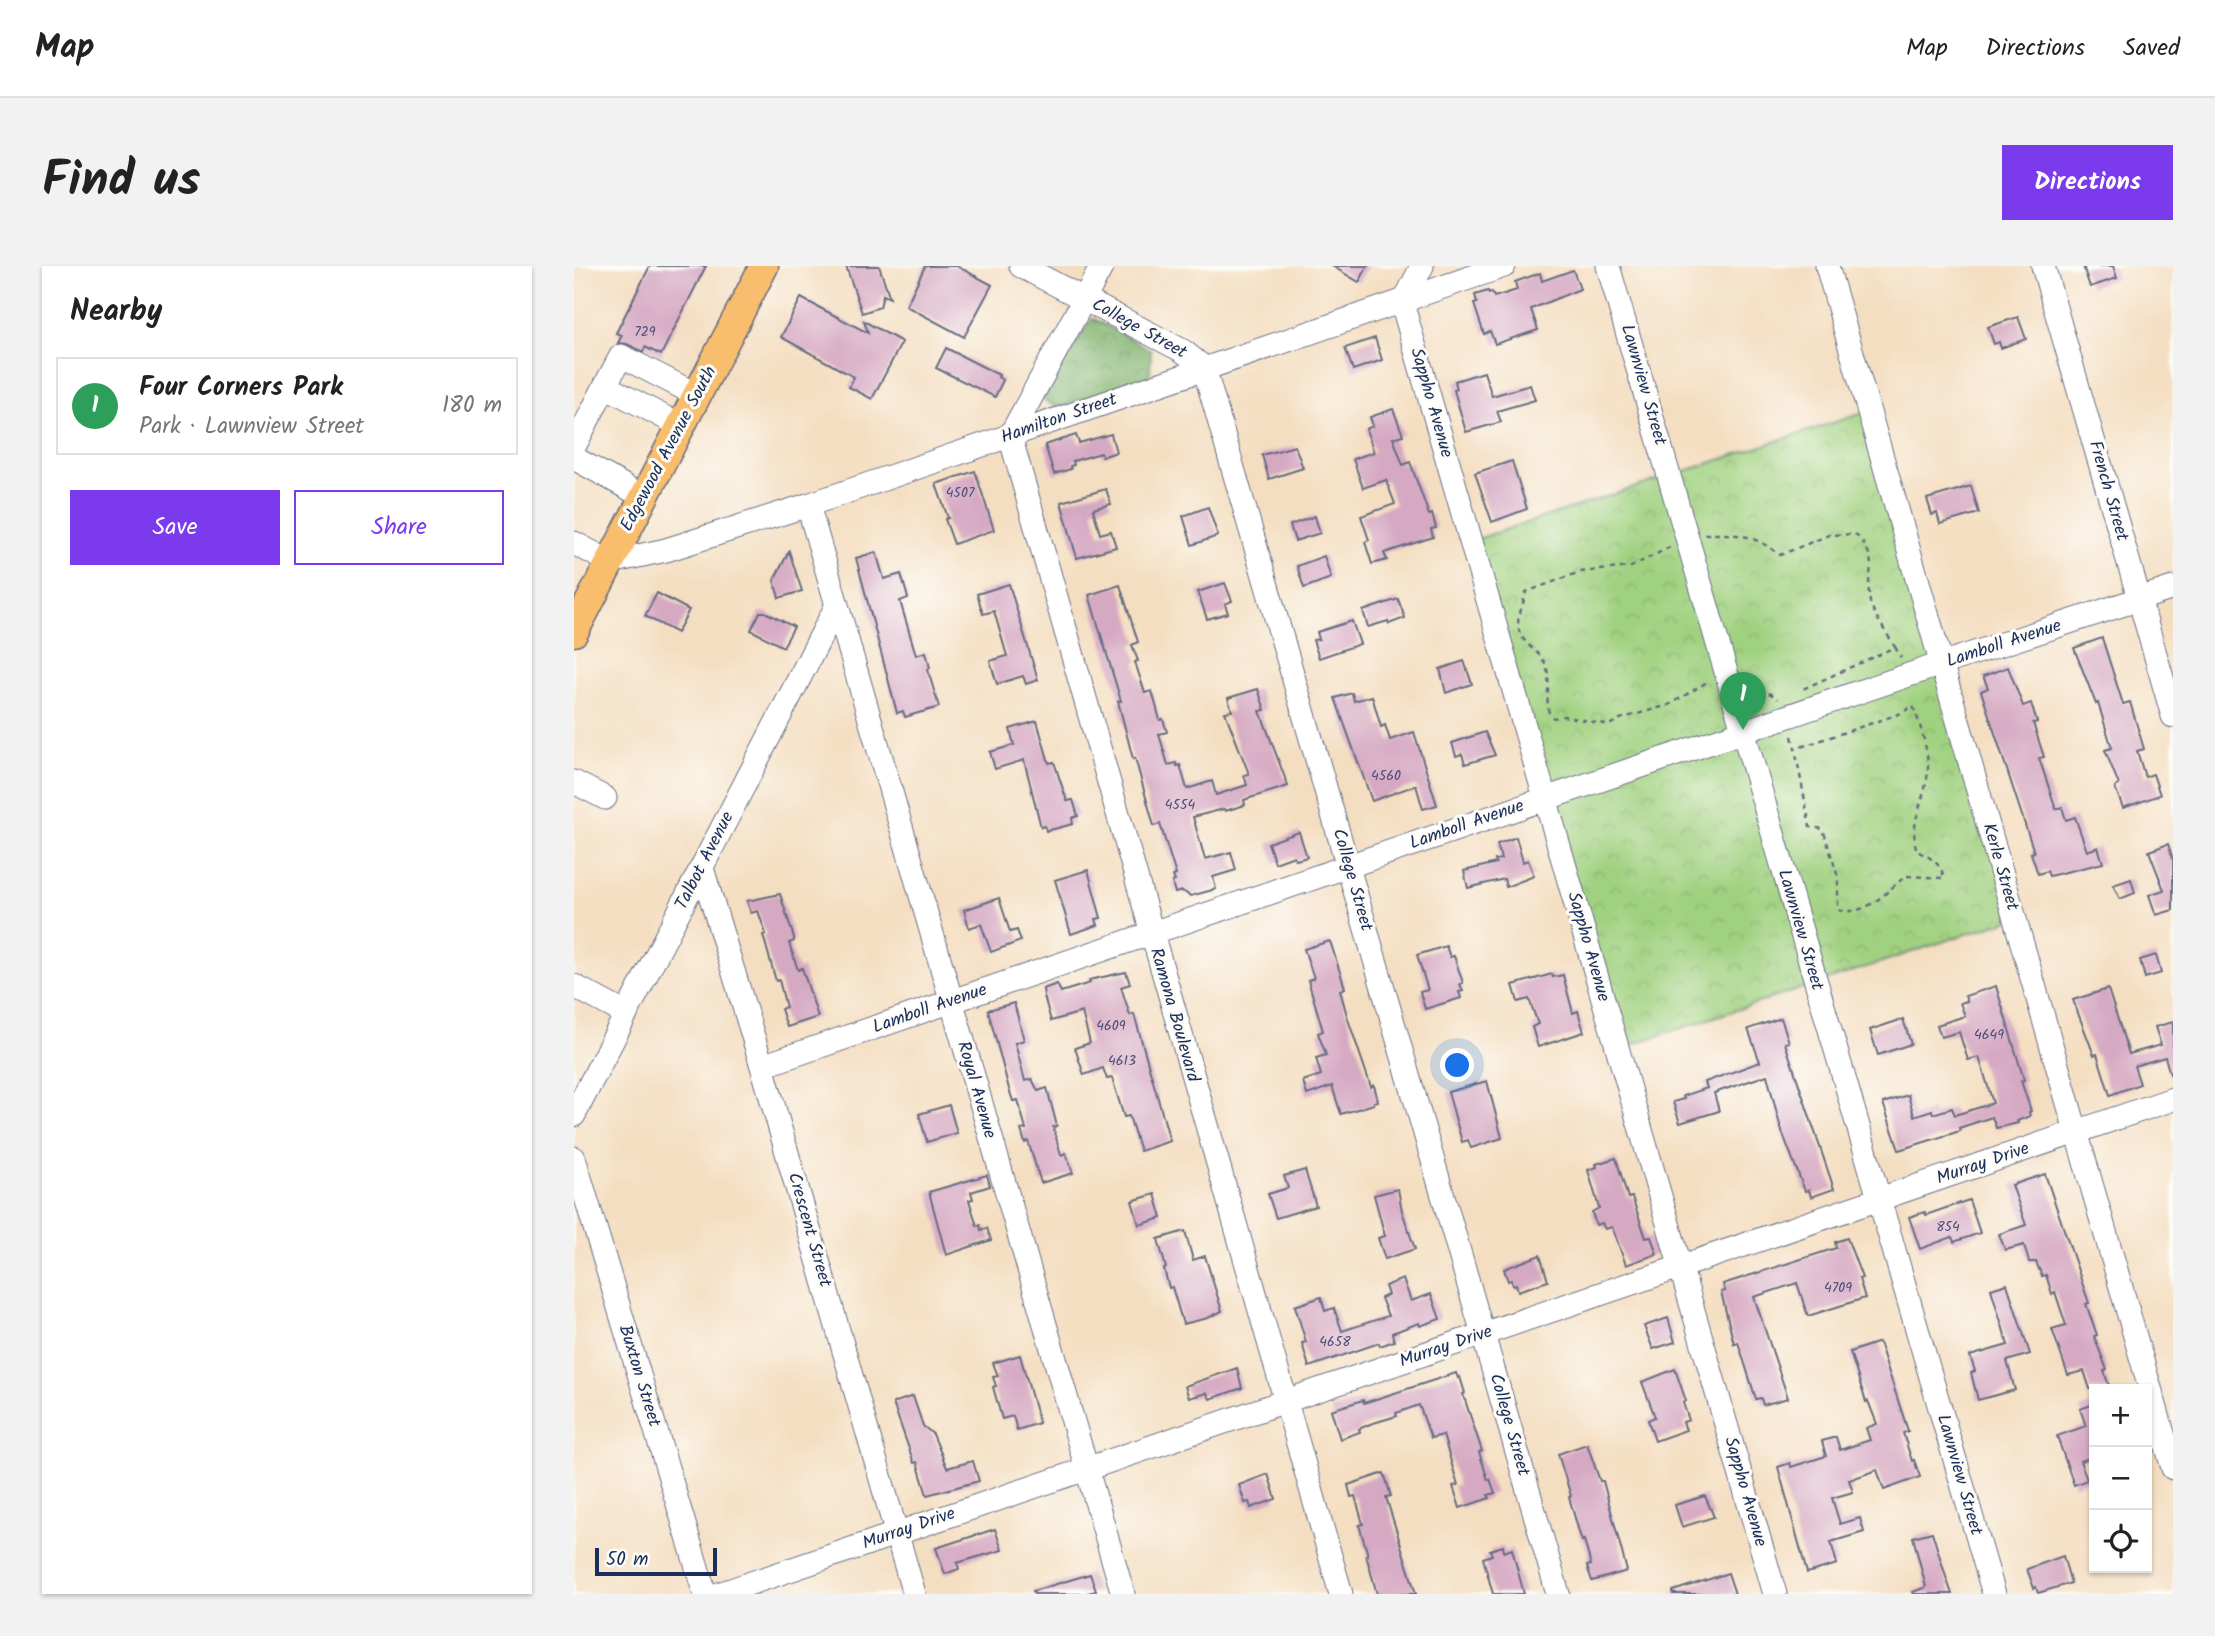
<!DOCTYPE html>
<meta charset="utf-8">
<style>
body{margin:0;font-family:Kalam,sans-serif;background:#f2f2f2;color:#222}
.controls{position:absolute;right:21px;bottom:21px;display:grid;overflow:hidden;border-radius:0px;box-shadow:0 2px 5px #0004}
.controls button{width:63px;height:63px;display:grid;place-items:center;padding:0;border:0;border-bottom:2px solid #e0e0e0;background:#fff;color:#222;font:35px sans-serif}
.scale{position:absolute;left:21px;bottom:18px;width:122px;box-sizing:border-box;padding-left:7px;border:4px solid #1b2f5e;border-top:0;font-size:19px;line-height:24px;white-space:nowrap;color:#1b2f5e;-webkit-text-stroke:5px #fdfcf7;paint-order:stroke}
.you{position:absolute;left:884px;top:800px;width:24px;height:24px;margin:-18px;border:5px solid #fff;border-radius:50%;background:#1a73e8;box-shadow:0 0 0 10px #1a73e833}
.badge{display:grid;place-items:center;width:46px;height:46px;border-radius:50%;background:#7c3aed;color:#fff;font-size:23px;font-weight:700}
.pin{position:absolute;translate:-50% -58px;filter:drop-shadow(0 2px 4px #0008)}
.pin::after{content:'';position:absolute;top:37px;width:24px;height:21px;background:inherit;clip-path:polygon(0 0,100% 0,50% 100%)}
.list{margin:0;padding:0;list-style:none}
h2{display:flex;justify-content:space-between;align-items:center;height:91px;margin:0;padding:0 28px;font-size:30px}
h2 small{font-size:23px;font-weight:400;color:#767676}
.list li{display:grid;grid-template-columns:46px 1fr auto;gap:21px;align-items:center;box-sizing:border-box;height:98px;margin:0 14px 14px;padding:0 14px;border:2px solid #e0e0e0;border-radius:0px}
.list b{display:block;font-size:26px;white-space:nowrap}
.list p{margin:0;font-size:23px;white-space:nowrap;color:#767676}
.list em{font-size:23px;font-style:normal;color:#767676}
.actions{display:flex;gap:14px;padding:21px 28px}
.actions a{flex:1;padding:16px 0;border:2px solid #7c3aed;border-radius:0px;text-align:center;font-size:24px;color:#7c3aed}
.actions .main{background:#7c3aed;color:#fff}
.icon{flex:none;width:38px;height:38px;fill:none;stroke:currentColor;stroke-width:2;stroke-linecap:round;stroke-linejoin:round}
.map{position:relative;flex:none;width:1599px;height:1328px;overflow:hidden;border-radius:0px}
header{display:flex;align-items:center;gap:42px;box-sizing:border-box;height:98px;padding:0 35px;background:#fff;border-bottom:2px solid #e0e0e0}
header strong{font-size:33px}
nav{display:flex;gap:38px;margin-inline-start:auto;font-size:24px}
.intro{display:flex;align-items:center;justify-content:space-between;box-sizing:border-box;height:168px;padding:0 42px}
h1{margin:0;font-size:49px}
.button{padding:18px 32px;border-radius:0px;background:#7c3aed;color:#fff;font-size:24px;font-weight:700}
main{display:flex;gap:42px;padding:0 42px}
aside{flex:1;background:#fff;border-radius:0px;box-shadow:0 2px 5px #0004}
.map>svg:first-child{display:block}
</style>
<header>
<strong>Map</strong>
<nav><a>Map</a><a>Directions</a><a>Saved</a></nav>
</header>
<div class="intro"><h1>Find us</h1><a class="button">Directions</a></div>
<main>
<aside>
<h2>Nearby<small></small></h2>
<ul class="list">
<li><span class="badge" style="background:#2e9e5b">1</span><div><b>Four Corners Park</b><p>Park · Lawnview Street</p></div><em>180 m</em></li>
</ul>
<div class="actions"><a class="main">Save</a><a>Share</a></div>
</aside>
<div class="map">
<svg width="1599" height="1328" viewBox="0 0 1599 1328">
<defs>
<pattern id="forest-crowns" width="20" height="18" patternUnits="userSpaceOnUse" patternTransform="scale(1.75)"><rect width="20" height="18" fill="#80b36e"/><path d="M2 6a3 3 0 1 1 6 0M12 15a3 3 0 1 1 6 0" fill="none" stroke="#68925e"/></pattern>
<pattern id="park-crowns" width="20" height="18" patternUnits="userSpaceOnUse" patternTransform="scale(1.75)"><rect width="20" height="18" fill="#a0d180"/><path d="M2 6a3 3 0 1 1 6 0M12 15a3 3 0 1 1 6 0" fill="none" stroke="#89b471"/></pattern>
</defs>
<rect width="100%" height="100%" fill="#fdfcf7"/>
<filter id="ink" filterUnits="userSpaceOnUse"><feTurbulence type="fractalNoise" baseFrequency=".0143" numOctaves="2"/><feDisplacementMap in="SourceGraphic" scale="14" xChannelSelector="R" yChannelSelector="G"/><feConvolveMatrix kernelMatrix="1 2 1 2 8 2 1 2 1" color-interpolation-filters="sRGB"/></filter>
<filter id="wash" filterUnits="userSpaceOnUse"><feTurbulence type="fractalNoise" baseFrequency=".00686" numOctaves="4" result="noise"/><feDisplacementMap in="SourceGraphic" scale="28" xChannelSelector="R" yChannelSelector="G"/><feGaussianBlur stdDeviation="1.57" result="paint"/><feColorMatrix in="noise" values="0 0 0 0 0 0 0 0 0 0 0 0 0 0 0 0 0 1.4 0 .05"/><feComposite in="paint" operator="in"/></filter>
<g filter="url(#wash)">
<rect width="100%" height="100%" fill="#f4dec1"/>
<!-- forest -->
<polygon fill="url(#forest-crowns)" stroke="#4e7166" stroke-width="2" points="518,52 577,84 576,111 484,142 468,133"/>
<!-- park -->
<polygon fill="url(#park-crowns)" stroke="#5e806f" stroke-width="2" points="1295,145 1441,652 1044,783 897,275"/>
<g id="blocks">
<!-- building -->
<g fill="#d6a9c3">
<polygon points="76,0 132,0 87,89 71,81 69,86 53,78 44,77 48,69 42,67"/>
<polygon points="272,0 305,0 316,32 309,29 306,41 288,47"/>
<polygon points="351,0 383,0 418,19 390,71 332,40"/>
<polygon points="758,0 794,0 785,16"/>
<polygon points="1509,0 1539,0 1543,12 1516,21"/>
<polygon points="999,4 1006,23 957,43 964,64 921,78 916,65 910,68 900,38 903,37 901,29 914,25 915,27 918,26 920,31 943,24 941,16 966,7 968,15"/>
<polygon points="227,32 294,67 290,55 328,76 298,133 275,121 280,111 207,71"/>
<polygon points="1444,51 1452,73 1427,82 1425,76 1420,78 1414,61"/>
<polygon points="801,72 808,94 779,104 771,82"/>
<polygon points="372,82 425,109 424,111 429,114 421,131 362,102"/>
<polygon points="910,106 918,130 956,119 961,134 923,145 927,156 892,166 880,124 883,123 881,115"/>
<polygon points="819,143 829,169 819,172 829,199 836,196 855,249 858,248 862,262 857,263 859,271 810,287 813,294 798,298 791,276 795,274 787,250 821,238 812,214 789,222 779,193 800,186 792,163 799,160 796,151"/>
<polygon points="537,168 542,186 528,191 527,187 499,195 500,199 496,200 497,203 480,208 471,179 502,169 505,177"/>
<polygon points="721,180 729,202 695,213 688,189"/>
<polygon points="938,195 953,243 918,256 901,207"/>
<polygon points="401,205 420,264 380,278 371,253 374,252 362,218"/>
<polygon points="1397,220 1405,247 1366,258 1363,247 1358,249 1353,233"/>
<polygon points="532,223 537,238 519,243 526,268 537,265 542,281 503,292 487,236"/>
<polygon points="634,241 644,270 618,279 609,250"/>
<polygon points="741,250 746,267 721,275 716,259"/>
<polygon points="215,285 228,325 205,332 200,314"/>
<polygon points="302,286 310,313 327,308 334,332 326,335 342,389 352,386 356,402 354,403 355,408 365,441 331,451 329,445 323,447 282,292"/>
<polygon points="750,290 757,312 730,322 723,300"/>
<polygon points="651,317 658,335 651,338 654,347 633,353 624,326"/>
<polygon points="435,318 464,414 452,418 449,410 423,418 416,395 433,390 420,345 409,348 403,328"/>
<polygon points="546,319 564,376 558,379 564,395 561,396 571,427 578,425 586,454 589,453 593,466 585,468 594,499 602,497 603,500 606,499 613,523 638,515 642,529 673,519 670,509 675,508 651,446 658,445 654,432 684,423 691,444 686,445 714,520 670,534 671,539 651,545 650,543 619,551 631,593 657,586 662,604 639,611 642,623 617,630 608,625 601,627 598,616 601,615 599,610 602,609 586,558 580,560 561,492 559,493 544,435 547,435 515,329"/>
<polygon points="83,327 115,344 103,367 71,350"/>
<polygon points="824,333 831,352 815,358 814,355 794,361 789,345"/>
<polygon points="186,346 191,346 220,361 209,381 177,364"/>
<polygon points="778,355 786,378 745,392 739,374 745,373 743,366"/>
<polygon points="1528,372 1549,438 1556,436 1570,483 1563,485 1571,511 1579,508 1586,529 1549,542 1541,521 1545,519 1531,484 1538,482 1524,437 1522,438 1500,382"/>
<polygon points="890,395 898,418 872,427 866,403"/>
<polygon points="1434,401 1449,440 1457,437 1463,456 1459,457 1470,491 1465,492 1482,543 1488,541 1492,554 1501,551 1513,585 1524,581 1529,597 1475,610 1473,605 1464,608 1457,587 1460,586 1407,425 1414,422 1409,410"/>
<polygon points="778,427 780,435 798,430 807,461 811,459 816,474 840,466 863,539 849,543 842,519 798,535 761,432"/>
<polygon points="463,455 475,497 480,496 493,535 499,534 504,550 498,552 499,558 472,565 471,560 467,561 450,494 421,503 416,486 440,479 436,463"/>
<polygon points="911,466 921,489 891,498 888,488 882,490 878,477"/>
<polygon points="725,566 733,591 722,594 720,590 701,597 694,577"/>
<polygon points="942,571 949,596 954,594 960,610 932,621 930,613 894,622 890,605 922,597 921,594 927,593 923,578"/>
<polygon points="1594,578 1599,594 1599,644 1582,649 1575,629 1590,624 1575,585"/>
<polygon points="514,604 527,652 522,653 524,659 497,668 481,614"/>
<polygon points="1557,613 1561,627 1546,633 1539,619"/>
<polygon points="206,628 220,672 220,675 215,677 224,704 228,702 244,751 213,761 207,743 212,741 205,714 202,715 189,669 192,668 184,645 177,647 173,635"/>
<polygon points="425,632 436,666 443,664 447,675 417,686 407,658 395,662 390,644"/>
<polygon points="756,675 771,722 766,724 774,753 797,821 800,819 804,835 800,836 800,838 767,848 758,820 733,829 729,815 747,809 742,792 752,789 744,767 749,765 734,714 740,712 730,683"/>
<polygon points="872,680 876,691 880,690 889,717 886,718 889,725 885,726 887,732 851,743 846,726 854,724 843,689"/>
<polygon points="1582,689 1587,707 1571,712 1566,694"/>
<polygon points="552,706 556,718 547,721 556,749 560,748 596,875 566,885 555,850 550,851 538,812 533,813 529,802 510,809 501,782 516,777 508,746 477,755 470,730 469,723 483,718 487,726 516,717 515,714"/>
<polygon points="978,708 979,711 989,709 999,747 1004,745 1010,766 964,781 958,761 964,758 955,733 944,736 939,719"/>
<polygon points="1422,720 1450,814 1447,815 1457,845 1455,846 1456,850 1443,855 1444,857 1422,862 1418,851 1385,862 1386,865 1325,884 1309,837 1334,829 1340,850 1358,844 1359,848 1378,842 1381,849 1419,837 1405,791 1394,794 1385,766 1367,771 1363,759 1391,750 1386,737 1393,735 1391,730"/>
<polygon points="1534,723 1555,788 1587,779 1581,761 1599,756 1599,808 1596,808 1591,791 1560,800 1566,818 1536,829 1523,788 1520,789 1499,734"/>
<polygon points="440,737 450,774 441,777 451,815 458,813 464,825 473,822 483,860 479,861 487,889 492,887 499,907 467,917 454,875 451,877 447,864 452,863 444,834 439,835 435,823 414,744"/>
<polygon points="1207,752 1215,776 1211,777 1260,923 1237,931 1235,924 1231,925 1207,863 1193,809 1140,827 1145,845 1106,857 1099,836 1110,833 1109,830 1133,822 1131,816 1186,796 1174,763"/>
<polygon points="1329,753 1337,778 1304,789 1296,764"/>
<polygon points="913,815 928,872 897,882 894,874 888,876 874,826"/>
<polygon points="375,839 383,867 353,876 345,848"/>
<polygon points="1042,892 1054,932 1058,931 1072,972 1077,971 1083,988 1052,999 1038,961 1031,963 1028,957 1022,959 1018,946 1025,942 1014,904 1023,901 1022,898"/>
<polygon points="731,904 742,940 702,952 694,928 714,922 710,910"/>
<polygon points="1471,908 1515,1037 1512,1038 1523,1069 1520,1070 1533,1104 1530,1105 1536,1123 1516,1123 1510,1105 1494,1109 1478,1063 1492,1059 1481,1026 1478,1028 1472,1009 1468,1010 1462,996 1455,996 1450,979 1431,984 1425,968 1452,959 1438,919"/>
<polygon points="413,909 416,920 397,926 399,933 395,934 403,960 406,959 407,964 413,962 417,974 372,989 355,926"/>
<polygon points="824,923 828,945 841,983 811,993 804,972 811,970 800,929"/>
<polygon points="581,928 588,952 565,959 558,935"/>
<polygon points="1395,934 1406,967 1380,976 1378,971 1346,983 1335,951 1351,946 1352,949"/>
<polygon points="611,965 619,994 631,990 648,1045 634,1052 609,1058 598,1021 595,1022 590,1003 592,1002 584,973"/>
<polygon points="1273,972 1288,1012 1285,1013 1291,1032 1234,1050 1223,1017 1180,1031 1214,1132 1189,1139 1187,1132 1182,1133 1164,1076 1160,1078 1147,1026 1151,1025 1149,1018 1262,982 1261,976"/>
<polygon points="966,989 974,1015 944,1025 942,1018 939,1019 937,1014 934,1015 930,1003"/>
<polygon points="829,1013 837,1035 857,1028 866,1053 846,1060 845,1057 818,1067 820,1075 806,1080 805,1077 735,1101 728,1077 732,1076 721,1040 747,1031 751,1045 760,1042 768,1065 814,1050 807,1032 814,1029 811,1020"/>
<polygon points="1433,1018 1456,1088 1433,1095 1441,1124 1404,1134 1397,1107 1401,1105 1396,1090 1434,1079 1417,1023"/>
<polygon points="1094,1052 1101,1076 1079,1083 1070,1060"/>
<polygon points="1305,1076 1334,1165 1329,1167 1338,1195 1340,1194 1346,1211 1310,1224 1303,1204 1275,1214 1279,1226 1258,1232 1266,1258 1286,1252 1290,1266 1257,1276 1263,1298 1233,1307 1204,1201 1216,1197 1217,1201 1252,1190 1248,1175 1262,1171 1266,1184 1296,1174 1292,1162 1303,1158 1294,1135 1292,1136 1276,1086"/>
<polygon points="446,1089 465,1157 443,1164 439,1150 428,1153 419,1121 422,1120 419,1111 424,1110 419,1097"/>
<polygon points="663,1102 668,1122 636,1133 633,1127 615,1132 611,1120"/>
<polygon points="1101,1103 1112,1135 1109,1137 1115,1154 1109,1156 1112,1164 1081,1175 1074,1154 1081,1151 1068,1116"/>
<polygon points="882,1107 884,1112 886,1111 891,1127 889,1128 908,1185 905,1186 914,1214 916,1213 921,1227 914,1229 916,1232 886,1242 879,1220 884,1219 869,1169 857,1172 845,1139 822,1147 823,1150 796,1158 785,1163 786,1166 766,1173 757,1144 789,1134 790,1137"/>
<polygon points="339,1130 349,1160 359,1168 373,1202 399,1195 405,1215 353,1229 343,1196 340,1197 319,1137"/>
<polygon points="1520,1138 1520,1191 1506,1195 1513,1214 1500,1219 1483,1170 1512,1160 1506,1143"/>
<polygon points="1013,1178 1026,1215 1029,1215 1053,1305 1018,1315 1013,1300 1017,1299 1010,1274 1008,1275 1005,1266 995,1231 997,1230 984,1188"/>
<polygon points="810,1207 817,1230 812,1231 842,1328 803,1328 792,1289 794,1289 785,1259 789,1258 781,1230 777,1231 774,1219"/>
<polygon points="694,1208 702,1233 677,1242 675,1236 671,1237 665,1219"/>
<polygon points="1131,1230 1140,1251 1108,1261 1101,1239"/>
<polygon points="421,1263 428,1284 383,1297 385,1303 371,1308 362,1282"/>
<polygon points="1358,1266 1373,1314 1378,1328 1340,1328 1339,1326 1352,1321 1339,1271"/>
<polygon points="929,1280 930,1286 938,1283 950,1328 919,1328 909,1292 918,1289 916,1284"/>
<polygon points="1489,1290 1497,1317 1464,1327 1462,1321 1460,1322 1453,1303"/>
<polygon points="1154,1307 1161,1328 1099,1328 1099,1325"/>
<polygon points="516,1308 522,1325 510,1328 460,1328 459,1325"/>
</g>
</g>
</g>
<g filter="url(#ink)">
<use href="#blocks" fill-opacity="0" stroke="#676c81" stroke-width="2"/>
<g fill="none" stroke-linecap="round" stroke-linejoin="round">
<defs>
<g id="minor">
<polyline points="447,0 609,85 630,102 984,1328"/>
<polyline points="528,0 436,170 767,1328"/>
<polyline points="848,0 831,34 831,47 1201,1328"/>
<polyline points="1034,0 1420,1328"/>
<polyline points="1253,0 1599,1202"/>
<polyline points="1469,0 1599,450"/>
<polyline points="31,120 47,90 123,129"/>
<polyline points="0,181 31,120 107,160"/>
<polyline points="0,192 70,231"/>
<polyline points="234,239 549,1328"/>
<polyline points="0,277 36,296 92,284 234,239 930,0"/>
<polyline points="0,516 31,532"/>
<polyline points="128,602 188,800 340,1328"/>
<polyline points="0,720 52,748"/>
<polyline points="188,800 1367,398 1599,322"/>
<polyline points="0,849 262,341"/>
<polyline points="0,892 131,1328"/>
<polyline points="145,1328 1599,833"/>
</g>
<polyline id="major" points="0,366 190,0"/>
</defs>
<!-- minor casing -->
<use href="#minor" stroke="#676c81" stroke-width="25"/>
<!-- major casing -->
<use href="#major" stroke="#676c81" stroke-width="31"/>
<!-- path -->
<g stroke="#676c81" stroke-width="2.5" stroke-dasharray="5 5" stroke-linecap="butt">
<path d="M1130 268C1165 268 1177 267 1206 289L1255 269 1281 268C1309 297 1290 305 1296 336 1299 348 1314 369 1321 381L1229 423"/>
<path d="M1096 281 1057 301 1006 306 952 326C950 336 944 349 944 359 945 378 967 384 972 400 978 416 970 434 976 450L980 452 989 450 1035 459 1046 453 1095 439 1133 416"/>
<polyline points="1321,381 1327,392"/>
<polyline points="1176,420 1197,428 1204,433"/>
<path d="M1218 470 1221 483 1325 448 1339 440C1346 458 1353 480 1354 499 1355 528 1333 557 1343 585 1356 591 1367 597 1370 612L1332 610C1311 626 1293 651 1264 644V611L1249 563 1236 561 1221 483"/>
</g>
<!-- minor -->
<use href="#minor" stroke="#fff" stroke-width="23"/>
<!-- major -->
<use href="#major" stroke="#f9be6d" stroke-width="28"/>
</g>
</g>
<g text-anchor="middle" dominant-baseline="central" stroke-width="6" stroke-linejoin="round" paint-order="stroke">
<!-- number labels -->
<g font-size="14" fill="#4a4e77">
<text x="71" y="66">729</text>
<text x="386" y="227">4507</text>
<text x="812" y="510">4560</text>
<text x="606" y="539">4554</text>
<text x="537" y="760">4609</text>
<text x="1415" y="769">4649</text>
<text x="548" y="795">4613</text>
<text x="1374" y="961">854</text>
<text x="1264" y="1022">4709</text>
<text x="761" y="1076">4658</text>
</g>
<!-- street labels -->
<g font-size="18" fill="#1b2f5e" stroke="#fdfcf7">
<text transform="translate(565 63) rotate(29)">College Street</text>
<text transform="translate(1069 119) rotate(74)">Lawnview Street</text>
<text transform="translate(857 137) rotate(74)">Sappho Avenue</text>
<text transform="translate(485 153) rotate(-19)">Hamilton Street</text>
<text transform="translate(95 183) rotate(-62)">Edgewood Avenue South</text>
<text transform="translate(1534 225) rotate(74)">French Street</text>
<text transform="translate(1430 378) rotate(-18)">Lamboll Avenue</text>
<text transform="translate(893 559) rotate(-19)">Lamboll Avenue</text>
<text transform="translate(131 595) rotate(-63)">Talbot Avenue</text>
<text transform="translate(1426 601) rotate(74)">Kerle Street</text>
<text transform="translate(778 614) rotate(74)">College Street</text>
<text transform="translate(1226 664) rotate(74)">Lawnview Street</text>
<text transform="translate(1014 681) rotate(74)">Sappho Avenue</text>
<text transform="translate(356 743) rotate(-19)">Lamboll Avenue</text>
<text transform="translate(600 749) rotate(74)">Ramona Boulevard</text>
<text transform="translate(402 824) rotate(74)">Royal Avenue</text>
<text transform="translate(1409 898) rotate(-19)">Murray Drive</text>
<text transform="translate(235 964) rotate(74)">Crescent Street</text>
<text transform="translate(872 1081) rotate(-19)">Murray Drive</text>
<text transform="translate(65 1110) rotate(73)">Buxton Street</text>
<text transform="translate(935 1159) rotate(74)">College Street</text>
<text transform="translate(1385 1209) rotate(74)">Lawnview Street</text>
<text transform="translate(1171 1226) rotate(74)">Sappho Avenue</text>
<text transform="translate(335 1263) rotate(-19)">Murray Drive</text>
</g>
</g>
</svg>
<div class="controls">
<button>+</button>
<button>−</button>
<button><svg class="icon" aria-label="locate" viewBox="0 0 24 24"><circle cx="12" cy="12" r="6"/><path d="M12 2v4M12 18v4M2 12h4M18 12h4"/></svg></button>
</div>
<div class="scale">50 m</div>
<div class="you"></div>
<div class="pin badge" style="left:1169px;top:464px;background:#2e9e5b">1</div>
</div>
</main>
